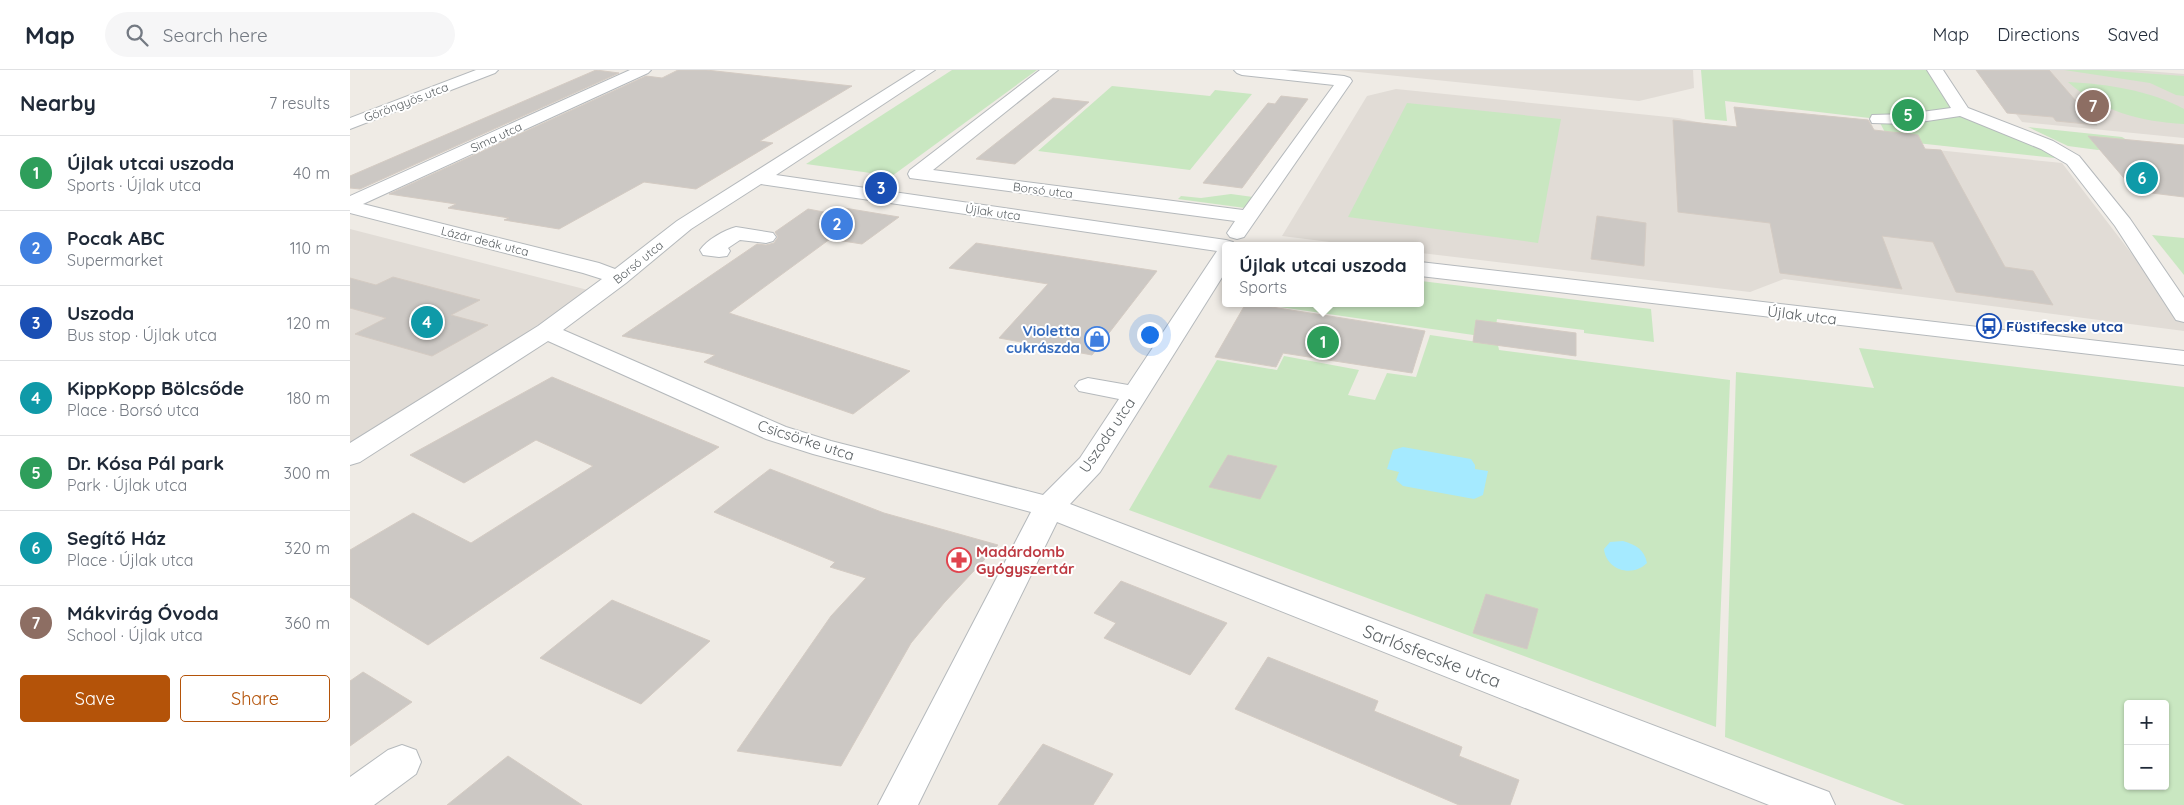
<!DOCTYPE html>
<meta charset="utf-8">
<style>
body{margin:0;font-family:Quicksand,sans-serif;background:#f6f6f7;color:#1f2937}
.controls{position:absolute;right:15px;bottom:15px;display:grid;overflow:hidden;border-radius:5px;box-shadow:0 1px 4px #0004}
.controls button{width:45px;height:45px;display:grid;place-items:center;padding:0;border:0;border-bottom:1px solid #e0e1e3;background:#fff;color:#1f2937;font:25px sans-serif}
.you{position:absolute;left:799px;top:264px;width:18px;height:18px;margin:-12px;border:4px solid #fff;border-radius:50%;background:#1a73e8;box-shadow:0 0 0 8px #1a73e833}
.badge{display:grid;place-items:center;width:32px;height:32px;border-radius:50%;background:#b45309;color:#fff;font-size:16px;font-weight:700}
.pin{position:absolute;translate:-50% -50%;border:2px solid #fff;box-shadow:0 1px 5px #0006}
.popup{position:absolute;left:872px;top:172px;width:202px;height:65px;box-sizing:border-box;display:grid;place-content:center;border-radius:5px;background:#fff;filter:drop-shadow(0 1px 4px #0005);font-size:16px;white-space:nowrap;color:#747a83}
.popup b{font-size:19px;color:#1f2937}
.popup::after{content:'';position:absolute;left:50%;top:100%;margin-left:-10px;border:10px solid transparent;border-top-color:#fff}
.list{margin:0;padding:0;list-style:none}
h2{display:flex;justify-content:space-between;align-items:center;height:65px;margin:0;padding:0 20px;font-size:21px}
h2 small{font-size:16px;font-weight:400;color:#747a83}
.list li{display:grid;grid-template-columns:32px 1fr auto;gap:15px;align-items:center;box-sizing:border-box;height:75px;padding:0 20px;border-top:1px solid #e0e1e3}
.list b{display:block;font-size:19px;white-space:nowrap}
.list p{margin:0;font-size:16px;white-space:nowrap;color:#747a83}
.list em{font-size:16px;font-style:normal;color:#747a83}
.actions{display:flex;gap:10px;padding:15px 20px}
.actions a{flex:1;padding:11px 0;border:1px solid #b45309;border-radius:5px;text-align:center;font-size:18px;color:#b45309}
.actions .main{background:#b45309;color:#fff}
.icon{flex:none;width:28px;height:28px;fill:none;stroke:currentColor;stroke-width:2;stroke-linecap:round;stroke-linejoin:round}
.map{position:relative;flex:none;width:1834px;height:735px;overflow:hidden}
header{display:flex;align-items:center;gap:30px;box-sizing:border-box;height:70px;padding:0 25px;background:#fff;border-bottom:1px solid #e0e1e3}
header strong{font-size:24px}
nav{display:flex;gap:28px;margin-inline-start:auto;font-size:18px}
.search{width:350px;height:45px;background:#f6f6f7;display:flex;align-items:center;gap:12px;box-sizing:border-box;padding:0 18px;border-radius:28px;color:#747a83;font-size:19px}
main{display:flex}
aside{flex:1;background:#fff}
.map>svg:first-child{display:block}
</style>
<header>
<strong>Map</strong>
<div class="search"><svg class="icon" aria-label="search" viewBox="0 0 24 24"><circle cx="10" cy="10" r="6"/><path d="M15 15l6 6"/></svg>Search here</div>
<nav><a>Map</a><a>Directions</a><a>Saved</a></nav>
</header>
<main>
<aside>
<h2>Nearby<small>7 results</small></h2>
<ul class="list">
<li><span class="badge" style="background:#2e9e5b">1</span><div><b>Újlak utcai uszoda</b><p>Sports · Újlak utca</p></div><em>40 m</em></li>
<li><span class="badge" style="background:#3f7fe0">2</span><div><b>Pocak ABC</b><p>Supermarket</p></div><em>110 m</em></li>
<li><span class="badge" style="background:#1a4fb4">3</span><div><b>Uszoda</b><p>Bus stop · Újlak utca</p></div><em>120 m</em></li>
<li><span class="badge" style="background:#0f9aa8">4</span><div><b>KippKopp Bölcsőde</b><p>Place · Borsó utca</p></div><em>180 m</em></li>
<li><span class="badge" style="background:#2e9e5b">5</span><div><b>Dr. Kósa Pál park</b><p>Park · Újlak utca</p></div><em>300 m</em></li>
<li><span class="badge" style="background:#0f9aa8">6</span><div><b>Segítő Ház</b><p>Place · Újlak utca</p></div><em>320 m</em></li>
<li><span class="badge" style="background:#8d6e63">7</span><div><b>Mákvirág Óvoda</b><p>School · Újlak utca</p></div><em>360 m</em></li>
</ul>
<div class="actions"><a class="main">Save</a><a>Share</a></div>
</aside>
<div class="map">
<svg width="1834" height="735" viewBox="0 0 1834 735">
<rect width="100%" height="100%" fill="#efebe5"/>
<!-- education -->
<g fill="#e1dcd6">
<polygon points="989,0 1343,0 1344,18 1289,31"/>
<polygon points="1626,0 1784,0 1834,4 1834,68 1672,52 1666,44 1657,43 1647,29 1647,22 1641,21"/>
<polygon points="1046,19 1328,48 1353,53 1354,58 1388,62 1384,37 1520,50 1532,78 1567,78 1712,93 1834,252 1834,261 1434,209 1400,222 1071,183 1070,176 1012,176 932,166 1017,26"/>
<polygon points="0,159 238,220 183,259 0,374"/>
</g>
<!-- green -->
<g fill="#c9e7c1" fill-rule="evenodd">
<polygon points="602,0 687,0 542,106 456,94"/>
<polygon points="1351,0 1585,0 1612,41 1723,90 1539,70 1528,49 1375,31 1377,51 1355,49"/>
<polygon points="1714,0 1748,0 1834,6 1834,26 1826,25 1800,13"/>
<path d="M1718 12C1757 14 1799 20 1834 39V54C1792 52 1750 41 1718 12Z"/>
<polygon points="762,16 860,26 865,20 902,24 840,100 688,81"/>
<polygon points="1057,33 1211,49 1188,173 998,147"/>
<polygon points="1678,57 1772,67 1796,82 1758,78 1748,80 1718,76"/>
<polygon points="881,124 903,127 895,138 828,129 831,126 851,128"/>
<polygon points="1802,165 1834,168 1834,205"/>
<polygon points="1071,211 1301,239 1304,272 1234,263 1234,260 1147,249 1144,268 923,236 924,233 1070,233"/>
<polygon points="1080,265 1148,275 1149,280 1380,310 1366,657 779,440 867,290 927,300 934,286 1009,300 998,325 1025,330 1037,303 1066,307"/>
<path d="M1509 278 1834 317V735H1555L1375 667 1386 302 1524 318ZM1778 634H1815V716H1778Z"/>
</g>
<!-- water -->
<g fill="#a5eaff">
<polygon points="1053,377 1121,389 1125,395 1125,399 1138,401 1133,425 1124,429 1053,416 1046,410 1049,402 1037,399 1043,380"/>
<path d="M1273 471C1286 475 1294 479 1297 493 1282 508 1256 500 1254 479L1260 472Z"/>
</g>
<!-- building -->
<g fill="#ccc8c4" stroke="#d4cbc3">
<polygon points="246,0 269,3 10,119 0,118 0,106"/>
<polygon points="328,0 356,0 502,16 410,71 423,73 346,119 294,112 209,159 154,150 159,148 98,138 106,134 39,124 296,6 312,8"/>
<polygon points="1626,0 1699,0 1747,55 1706,51 1703,47 1657,43"/>
<polygon points="931,26 958,29 892,118 853,113 918,33 925,34"/>
<polygon points="703,28 739,32 665,94 626,89"/>
<polygon points="1384,37 1518,50 1524,60 1568,65 1575,79 1591,80 1655,197 1683,201 1703,235 1606,222 1583,172 1532,166 1552,219 1430,203 1420,153 1328,142 1323,50 1387,57"/>
<polygon points="1738,66 1834,75 1834,127 1785,121"/>
<polygon points="488,137 549,147 512,174 480,169 379,243 560,301 503,344 354,292 365,285 272,266 407,174 416,175 424,173 428,167 425,162 458,139 479,143"/>
<polygon points="1247,146 1296,153 1294,196 1241,189"/>
<polygon points="626,173 807,201 742,285 649,268 698,214 599,198"/>
<polygon points="43,207 130,230 101,245 138,255 82,286 5,264 36,248 0,238 0,208 26,215"/>
<polygon points="896,233 1075,261 1062,303 933,283 926,297 865,287"/>
<polygon points="1126,250 1226,263 1226,286 1123,272"/>
<polygon points="202,307 369,377 78,575 0,527 0,480 63,443 121,473 243,396 186,370 114,413 60,385"/>
<polygon points="878,385 927,396 910,429 859,417"/>
<polygon points="420,399 534,443 648,475 594,533 561,573 491,696 387,681 481,546 516,508 480,497 485,492 364,442"/>
<polygon points="771,511 877,553 840,605 754,568 766,553 744,543"/>
<polygon points="1136,524 1188,539 1177,579 1123,563"/>
<polygon points="262,530 360,571 291,634 190,588"/>
<polygon points="918,587 1028,631 1024,641 1112,677 1109,686 1169,710 1160,735 1109,735 885,639"/>
<polygon points="13,602 62,632 0,676 0,611"/>
<polygon points="693,674 763,704 743,735 648,735"/>
<polygon points="158,686 232,735 97,735"/>
</g>
<g fill="none" stroke-linecap="round" stroke-linejoin="round">
<defs>
<g id="minor">
<polygon points="126,0 148,0 145,3 0,59 0,48"/>
<path d="M280 0H301L298 3 13 134 249 193 265 199 327 151 566 0H585L426 105 876 170 883 172 886 176H876V201L750 402 720 434 1479 722 1485 735H1419L707 452 568 735H528L681 442 463 384 416 369 198 271 10 392 0 395V373L188 256 252 209 233 203 0 143V126ZM411 114 867 181 778 315 738 308 729 311 725 316 729 321 769 329 730 388 693 425 481 371 436 357 213 260 276 213 341 159Z"/>
<polygon points="690,0 708,0 583,100 893,140 984,15 892,5 887,3 884,0 935,0 994,6 1000,8 1002,11 894,167 887,169 880,167 877,163 885,151 560,108 558,104 560,100"/>
<polygon points="1577,0 1593,0 1618,38 1703,71 1729,86 1780,149 1834,228 1834,252 1826,250 1765,156 1717,94 1691,79 1610,46 1557,54 1522,53 1520,49 1522,45 1557,44 1601,38"/>
<path d="M386 157 423 163 426 167 423 171 416 173 390 170 378 178 380 181 377 186 369 187 353 185 350 180C357 170 374 160 386 157Z"/>
<polygon points="1070,192 1834,281 1834,295 1070,206"/>
<polygon points="52,675 66,680 71,692 66,704 24,735 0,735 0,707 38,680"/>
</g>
</defs>
<!-- minor casing -->
<use href="#minor" stroke="#b5b9bc" stroke-width="2"/>
<!-- minor -->
<use href="#minor" fill="#fff" fill-rule="evenodd"/>
</g>
<!-- icons -->
<defs>
<symbol id="bus-ring" viewBox="-11 -11 22 22"><circle r="9.5" fill="#fff" stroke="#1a4fb4" stroke-width="1.5"/><path d="M-5-6H5V4H4V6H2V4H-2V6H-4V4H-5ZM-3.5-4V0h7V-4ZM-3.5 1.2v1.5H-2V1.2ZM2 1.2v1.5H3.5V1.2Z" fill="#1a4fb4"/></symbol>
<symbol id="shop-ring" viewBox="-11 -11 22 22"><circle r="9.5" fill="#fff" stroke="#3f7fe0" stroke-width="1.5"/><path d="M-5-2.5h2.3a2.7 3.5 0 0 1 5.4 0H5L5.5 6h-11ZM-1.5-2.5h3a1.5 2.3 0 0 0-3 0Z" fill="#3f7fe0"/></symbol>
<symbol id="pharmacy-ring" viewBox="-11 -11 22 22"><circle r="9.5" fill="#fff" stroke="#e0444e" stroke-width="1.5"/><path d="M-2-6h4v4h4v4h-4v4h-4v-4h-4v-4h4Z" fill="#e0444e"/></symbol>
</defs>
<g fill-rule="evenodd">
<use href="#bus-ring" x="1625" y="242" width="28" height="28"/>
<use href="#shop-ring" x="733" y="255" width="28" height="28"/>
<use href="#pharmacy-ring" x="595" y="476" width="28" height="28"/>
</g>
<g text-anchor="middle" dominant-baseline="central" stroke-width="4" stroke-linejoin="round" paint-order="stroke">
<!-- far-street labels -->
<g font-size="12" fill="#5c6265" stroke="#fff">
<text transform="translate(56 32) rotate(-21)">Göröngyös utca</text>
<text transform="translate(146 67) rotate(-25)">Sima utca</text>
<text transform="translate(693 120) rotate(7)">Borsó utca</text>
<text transform="translate(643 142) rotate(8)">Újlak utca</text>
<text transform="translate(135 171) rotate(14)">Lázár deák utca</text>
<text transform="translate(288 192) rotate(-39)">Borsó utca</text>
</g>
<!-- street labels -->
<g font-size="15" fill="#5c6265" stroke="#fff">
<text transform="translate(1452 245) rotate(7)">Újlak utca</text>
<text transform="translate(757 365) rotate(-56)">Uszoda utca</text>
<text transform="translate(456 370) rotate(18)">Csicsörke utca</text>
</g>
<!-- transit labels -->
<g font-size="15" font-weight="bold" fill="#164399" stroke="#fff" text-anchor="start">
<text x="1656" y="256">Füstifecske utca</text>
</g>
<!-- shop labels -->
<g font-size="15" font-weight="bold" fill="#366cbe" stroke="#fff" text-anchor="end">
<text x="730" y="260">Violetta<tspan x="730" dy="17">cukrászda</tspan></text>
</g>
<!-- health labels -->
<g font-size="15" font-weight="bold" fill="#be3a42" stroke="#fff" text-anchor="start">
<text x="626" y="481">Madárdomb<tspan x="626" dy="17">Gyógyszertár</tspan></text>
</g>
<!-- near-street labels -->
<g font-size="18" fill="#5c6265" stroke="#fff">
<text transform="translate(1082 586) rotate(21)">Sarlósfecske utca</text>
</g>
</g>
</svg>
<div class="controls">
<button>+</button>
<button>−</button>
</div>
<div class="you"></div>
<div class="pin badge" style="left:973px;top:272px;background:#2e9e5b">1</div>
<div class="popup"><b>Újlak utcai uszoda</b>Sports</div>
<div class="pin badge" style="left:487px;top:154px;background:#3f7fe0">2</div>
<div class="pin badge" style="left:531px;top:118px;background:#1a4fb4">3</div>
<div class="pin badge" style="left:77px;top:252px;background:#0f9aa8">4</div>
<div class="pin badge" style="left:1558px;top:45px;background:#2e9e5b">5</div>
<div class="pin badge" style="left:1792px;top:108px;background:#0f9aa8">6</div>
<div class="pin badge" style="left:1743px;top:36px;background:#8d6e63">7</div>
</div>
</main>
